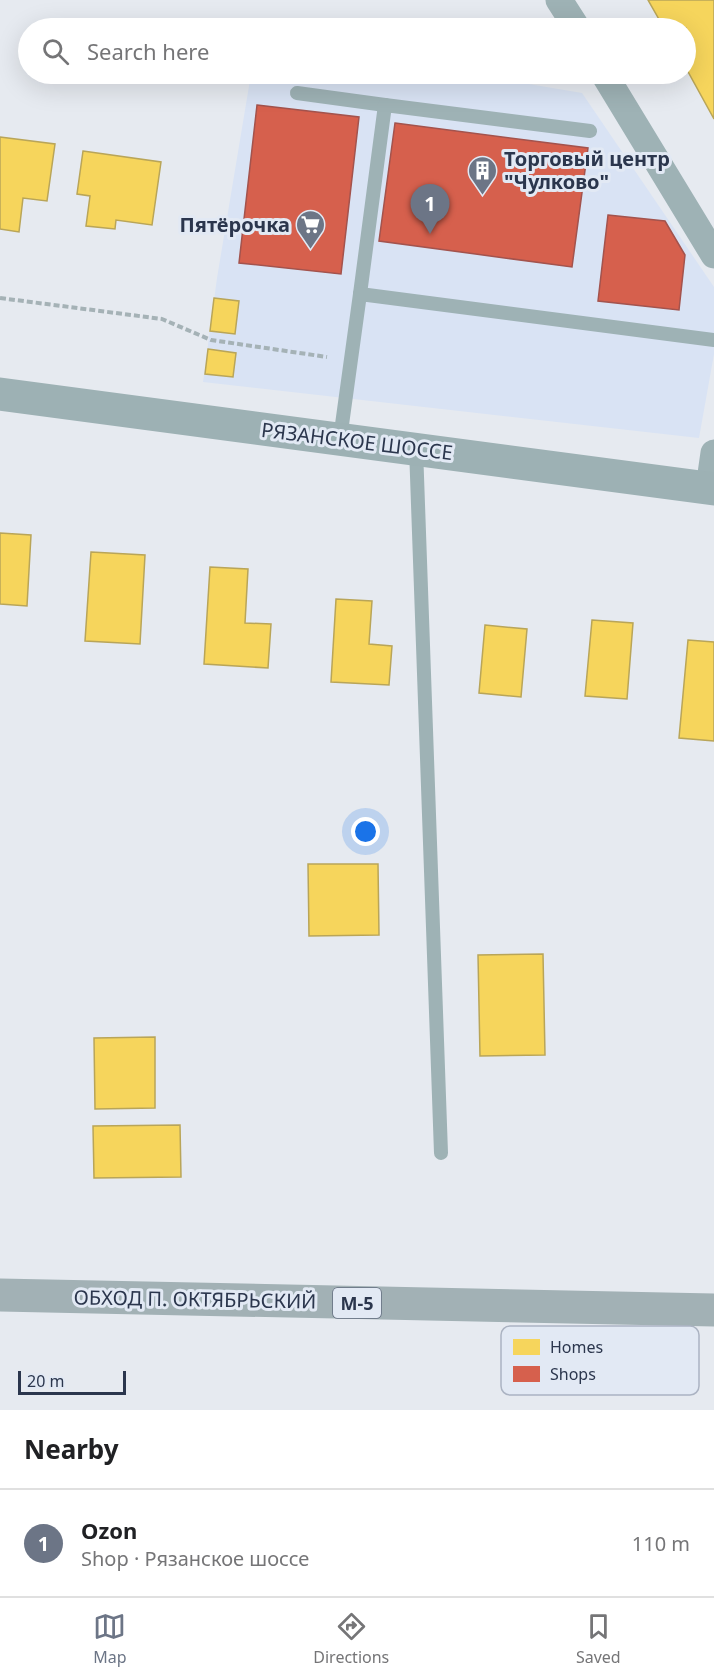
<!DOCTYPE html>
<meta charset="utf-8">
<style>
body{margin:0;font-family:"Noto Sans",sans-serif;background:#f6f6f6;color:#202124}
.scale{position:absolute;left:18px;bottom:15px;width:108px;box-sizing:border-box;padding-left:6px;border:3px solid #2b364d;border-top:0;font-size:16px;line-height:21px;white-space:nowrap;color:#2b364d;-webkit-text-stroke:4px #e2e9f4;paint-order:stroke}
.you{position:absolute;left:366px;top:832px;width:21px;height:21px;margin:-15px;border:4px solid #fff;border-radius:50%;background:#1a73e8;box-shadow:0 0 0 9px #1a73e833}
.badge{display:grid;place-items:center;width:39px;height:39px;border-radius:50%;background:#6c7586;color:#fff;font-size:20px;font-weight:700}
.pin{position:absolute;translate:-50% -50px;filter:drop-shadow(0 2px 3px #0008)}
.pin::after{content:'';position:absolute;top:32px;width:21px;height:18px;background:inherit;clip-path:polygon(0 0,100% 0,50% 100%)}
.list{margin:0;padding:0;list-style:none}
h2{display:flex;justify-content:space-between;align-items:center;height:78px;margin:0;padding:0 24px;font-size:26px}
h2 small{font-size:20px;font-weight:400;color:#757577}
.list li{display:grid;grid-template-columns:39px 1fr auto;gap:18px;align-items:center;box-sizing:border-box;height:108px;padding:0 24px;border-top:2px solid #e0e0e0}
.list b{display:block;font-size:22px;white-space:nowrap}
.list p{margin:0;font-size:20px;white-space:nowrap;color:#757577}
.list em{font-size:20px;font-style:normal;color:#757577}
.icon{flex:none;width:33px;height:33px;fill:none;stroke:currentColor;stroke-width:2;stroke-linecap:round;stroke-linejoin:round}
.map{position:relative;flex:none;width:714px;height:1410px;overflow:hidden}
.search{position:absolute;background:#fff;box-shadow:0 6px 24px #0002;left:18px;right:18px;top:18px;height:66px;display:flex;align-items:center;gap:15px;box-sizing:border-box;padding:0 21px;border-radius:33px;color:#757577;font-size:22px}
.sheet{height:186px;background:#fff}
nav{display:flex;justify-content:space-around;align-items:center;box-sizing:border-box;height:84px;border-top:2px solid #e0e0e0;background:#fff;font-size:16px;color:#757577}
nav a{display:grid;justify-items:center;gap:3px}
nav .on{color:#6c7586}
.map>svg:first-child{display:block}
</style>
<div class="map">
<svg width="714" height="1410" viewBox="0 0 714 1410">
<rect width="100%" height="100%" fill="#e6eaf0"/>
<!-- built -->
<polygon fill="#d9e3f4" points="251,74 469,74 582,93 714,287 714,354 699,438 203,382 217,278"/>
<!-- homes -->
<g fill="#f6d55c" stroke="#b9a558" stroke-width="1.5">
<polygon points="648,0 714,0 714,119 686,68 686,28 664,28"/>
<polygon points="0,137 55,144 47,201 23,198 19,232 0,229"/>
<polygon points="83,151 161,162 152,225 116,220 115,229 86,226 90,196 77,194"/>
<polygon points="214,298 239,301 235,334 210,331"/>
<polygon points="208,349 236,353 233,377 205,374"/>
<polygon points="0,533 31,535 27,606 0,604"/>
<polygon points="91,552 145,555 140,644 85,641"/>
<polygon points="210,567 248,569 245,623 271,624 268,668 204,664"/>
<polygon points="336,599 372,601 369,644 392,646 389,685 331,682"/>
<polygon points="592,620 633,623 627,699 585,696"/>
<polygon points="485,625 527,629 521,697 479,693"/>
<polygon points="688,640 714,642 714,741 679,738"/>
<polygon points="308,864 378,864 379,935 309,936"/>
<polygon points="543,954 545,1055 480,1056 478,955"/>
<polygon points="155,1037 155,1108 95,1109 94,1038"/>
<polygon points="180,1125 181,1177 94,1178 93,1126"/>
</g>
<!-- shops -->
<g fill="#d6604d" stroke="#a3534d" stroke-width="1.5">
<polygon points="257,105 359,117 341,274 239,263"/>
<polygon points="395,123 588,148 572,267 379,241"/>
<polygon points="608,215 665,221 685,255 679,310 598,301"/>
</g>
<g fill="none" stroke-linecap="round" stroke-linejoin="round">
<!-- path -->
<polyline stroke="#a5b2b6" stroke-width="4" stroke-dasharray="6 3" stroke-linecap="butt" points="0,298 162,319 211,340 327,357"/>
<!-- lane -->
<g stroke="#9eb2b5" stroke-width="14">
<polyline points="297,93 385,105"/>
<polyline points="360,294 385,105 590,131"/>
<polyline points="340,439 360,294 714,340"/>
<polyline points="416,448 441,1153"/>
</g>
<!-- street -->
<g stroke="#9eb2b5" stroke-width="27">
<polyline points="559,0 577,28"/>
<polyline points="604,74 714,255"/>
<polyline points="709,488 714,453"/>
</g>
<!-- secondary -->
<polyline stroke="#9db1b4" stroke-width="33" points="0,394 714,489"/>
<!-- highway -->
<polyline stroke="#a2b1b5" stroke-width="33" points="0,1295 714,1310"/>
</g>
<!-- icons -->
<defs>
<symbol id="building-pin" viewBox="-11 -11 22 30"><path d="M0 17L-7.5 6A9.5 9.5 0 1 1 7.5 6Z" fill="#6c7586" stroke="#e2e9f4"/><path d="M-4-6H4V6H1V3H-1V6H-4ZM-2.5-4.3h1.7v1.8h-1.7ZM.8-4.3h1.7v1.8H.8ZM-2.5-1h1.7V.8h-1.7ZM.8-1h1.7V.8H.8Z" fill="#fff"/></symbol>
<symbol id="supermarket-pin" viewBox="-11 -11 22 30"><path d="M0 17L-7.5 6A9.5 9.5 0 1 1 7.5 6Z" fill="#6c7586" stroke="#e2e9f4"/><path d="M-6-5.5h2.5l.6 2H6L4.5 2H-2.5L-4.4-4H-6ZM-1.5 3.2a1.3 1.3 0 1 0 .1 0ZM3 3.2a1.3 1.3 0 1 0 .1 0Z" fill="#fff"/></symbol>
</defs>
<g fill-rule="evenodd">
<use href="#building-pin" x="466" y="154" width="33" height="45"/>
<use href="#supermarket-pin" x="294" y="208" width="33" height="45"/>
</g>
<g text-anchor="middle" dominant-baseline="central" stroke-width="6" stroke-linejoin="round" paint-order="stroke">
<!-- shield labels -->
<rect fill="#e2e9f4" stroke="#626c7f" stroke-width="1.5" x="333" y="1288" width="48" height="30" rx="4.5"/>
<g font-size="18" font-weight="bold" fill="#2b364d">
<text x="357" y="1303">М-5</text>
</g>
<!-- poi labels -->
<g font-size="20" font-weight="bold" fill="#2b364d" stroke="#e2e9f4" text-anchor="start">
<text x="504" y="158">Торговый центр<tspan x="504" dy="23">"Чулково"</tspan></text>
<text x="290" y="224" text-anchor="end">Пятёрочка</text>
</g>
<!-- street labels -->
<g font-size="20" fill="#2b364d" stroke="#e2e9f4">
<text transform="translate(357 441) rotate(7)">РЯЗАНСКОЕ ШОССЕ</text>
<text transform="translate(195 1299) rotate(1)">ОБХОД П. ОКТЯБРЬСКИЙ</text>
</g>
</g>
<!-- legend -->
<rect x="501" y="1326" width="198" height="69" rx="9" fill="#e2e9f4" stroke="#abb3c2" stroke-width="1.5"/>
<rect x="513" y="1339" width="27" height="16" fill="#f6d55c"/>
<rect x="513" y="1366" width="27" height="16" fill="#d6604d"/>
<g font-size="16" fill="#2b364d">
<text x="550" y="1353">Homes</text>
<text x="550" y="1380">Shops</text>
</g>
</svg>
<div class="scale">20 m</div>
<div class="you"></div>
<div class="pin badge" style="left:430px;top:234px">1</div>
<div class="search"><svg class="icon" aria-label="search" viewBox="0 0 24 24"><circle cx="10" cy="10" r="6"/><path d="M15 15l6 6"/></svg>Search here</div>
</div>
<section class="sheet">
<h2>Nearby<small></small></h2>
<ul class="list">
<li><span class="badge">1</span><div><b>Ozon</b><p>Shop · Рязанское шоссе</p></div><em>110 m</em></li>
</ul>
</section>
<nav>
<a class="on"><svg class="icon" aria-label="map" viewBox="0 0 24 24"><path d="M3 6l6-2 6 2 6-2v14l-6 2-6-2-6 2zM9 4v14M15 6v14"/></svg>Map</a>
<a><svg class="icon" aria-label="directions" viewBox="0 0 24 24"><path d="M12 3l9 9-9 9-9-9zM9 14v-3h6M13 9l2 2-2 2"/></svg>Directions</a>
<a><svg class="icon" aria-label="saved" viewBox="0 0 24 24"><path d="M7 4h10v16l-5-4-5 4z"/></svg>Saved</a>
</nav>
